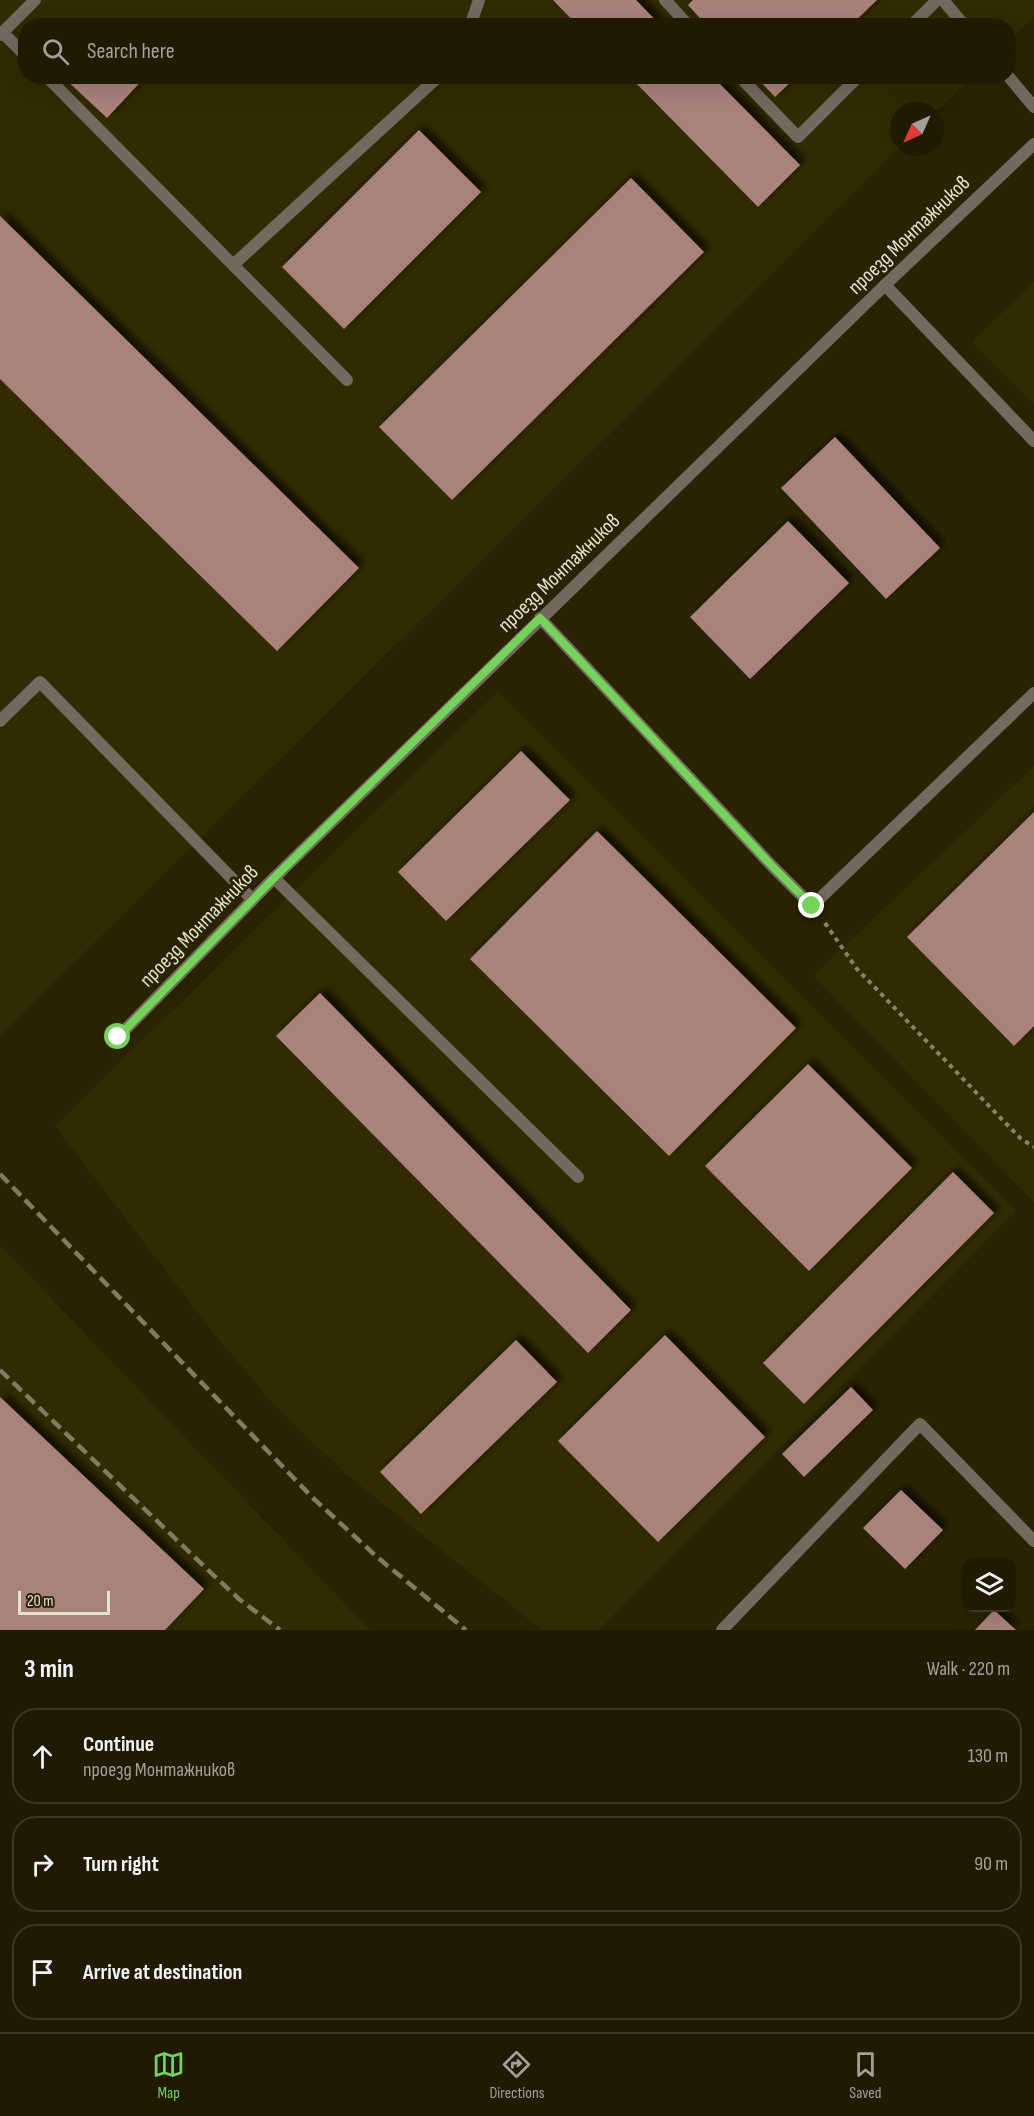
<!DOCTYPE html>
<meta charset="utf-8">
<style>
body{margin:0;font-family:"Sofia Sans Condensed",sans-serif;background:#28230c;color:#f1f3f6}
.controls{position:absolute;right:18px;bottom:18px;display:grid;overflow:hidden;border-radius:12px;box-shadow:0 6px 24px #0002}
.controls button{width:54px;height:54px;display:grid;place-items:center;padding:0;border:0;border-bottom:2px solid #3d3824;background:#201a02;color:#f1f3f6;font:30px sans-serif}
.compass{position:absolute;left:890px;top:102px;width:54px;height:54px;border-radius:50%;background:#201a02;box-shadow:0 6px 24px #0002;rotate:225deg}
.scale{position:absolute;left:18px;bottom:15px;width:92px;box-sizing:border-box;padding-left:6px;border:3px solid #e7e3d1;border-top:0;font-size:16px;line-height:21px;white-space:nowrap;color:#e7e3d1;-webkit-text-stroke:4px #2a2303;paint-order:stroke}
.stop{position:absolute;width:18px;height:18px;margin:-14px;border:4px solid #75d25b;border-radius:50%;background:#fff}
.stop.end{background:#75d25b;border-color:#fff;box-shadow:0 2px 6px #0008}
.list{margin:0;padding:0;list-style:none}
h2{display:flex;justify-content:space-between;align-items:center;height:78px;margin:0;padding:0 24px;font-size:26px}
h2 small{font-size:20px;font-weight:400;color:#a2a199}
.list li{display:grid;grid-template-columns:39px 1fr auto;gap:18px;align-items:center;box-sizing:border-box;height:96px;margin:0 12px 12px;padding:0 12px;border:2px solid #3d3824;border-radius:24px}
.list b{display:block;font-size:22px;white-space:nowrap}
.list p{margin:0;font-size:20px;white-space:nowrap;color:#a2a199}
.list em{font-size:20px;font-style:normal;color:#a2a199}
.icon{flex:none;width:33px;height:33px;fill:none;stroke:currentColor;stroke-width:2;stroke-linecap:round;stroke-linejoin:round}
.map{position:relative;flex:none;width:1034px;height:1630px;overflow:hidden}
.search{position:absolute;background:#201a02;box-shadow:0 6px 24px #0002;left:18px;right:18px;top:18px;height:66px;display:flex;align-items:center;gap:15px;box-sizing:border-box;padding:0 21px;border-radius:24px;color:#a2a199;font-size:22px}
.sheet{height:402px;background:#201a02}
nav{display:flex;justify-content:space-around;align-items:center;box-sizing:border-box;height:84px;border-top:2px solid #3d3824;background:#201a02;font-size:16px;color:#a2a199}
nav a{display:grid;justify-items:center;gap:3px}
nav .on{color:#75d25b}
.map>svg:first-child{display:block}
</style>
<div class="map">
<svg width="1034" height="1630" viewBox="0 0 1034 1630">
<defs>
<filter id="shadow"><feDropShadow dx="5.5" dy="-5.5" stdDeviation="3" flood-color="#0009"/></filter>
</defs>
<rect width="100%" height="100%" fill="#2a2303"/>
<!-- built -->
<g fill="#322a00">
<polygon points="0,0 1034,0 1034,16 1009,41 1008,26 26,26 26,76 972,77 935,113 935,111 899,111 900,147 0,1036"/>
<polygon points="1034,282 1034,405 972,342"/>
<polygon points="498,691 1016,1211 599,1630 542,1630 347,1475 274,1405 214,1334 55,1126"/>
<polygon points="1034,766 1034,1202 813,976"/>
<polygon points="0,1245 370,1630 0,1630"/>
</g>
<!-- building -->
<g fill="#a9827c" filter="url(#shadow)">
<polygon points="553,0 636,0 661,26 578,26"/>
<polygon points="693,0 877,0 850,26 707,26 688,5"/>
<polygon points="62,76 146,76 107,118"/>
<polygon points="629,76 712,76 800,165 758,207"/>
<polygon points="755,76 797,76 775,97"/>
<polygon points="419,130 481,192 344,329 282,267"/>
<polygon points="631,178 704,252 452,500 379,427"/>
<polygon points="0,216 359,568 277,651 0,379"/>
<polygon points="835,437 940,548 886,599 781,488"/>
<polygon points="788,521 849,583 750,679 690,617"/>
<polygon points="521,751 570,800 446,921 398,872"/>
<polygon points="1034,812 1034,1026 1014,1046 907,937"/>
<polygon points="597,831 796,1028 669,1156 470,959"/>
<polygon points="320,993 631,1310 588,1353 276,1036"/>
<polygon points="808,1064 912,1168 809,1271 705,1166"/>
<polygon points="953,1172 994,1213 804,1404 763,1363"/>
<polygon points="665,1335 765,1437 658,1542 558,1441"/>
<polygon points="516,1340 557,1382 421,1514 380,1472"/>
<polygon points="851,1387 873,1410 804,1477 782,1454"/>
<polygon points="0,1397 204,1589 165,1630 0,1630"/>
<polygon points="901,1490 943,1530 905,1569 863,1528"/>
<polygon points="994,1610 1016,1630 975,1630"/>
</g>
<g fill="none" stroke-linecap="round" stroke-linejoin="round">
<!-- path -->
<polyline stroke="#888269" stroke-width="4" stroke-dasharray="4.5 4.5" stroke-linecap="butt" points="825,923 857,969 1020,1138 1034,1147"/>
<!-- lane -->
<g stroke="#74695e" stroke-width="12">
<polyline points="665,0 689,26"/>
<polyline points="943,0 965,26"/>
<polyline points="470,26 479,0"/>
<polyline points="911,26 937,0"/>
<polyline points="2,32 26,56"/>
<polyline points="0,35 35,0"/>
<polyline points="46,76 347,380"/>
<polyline points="739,76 798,137 859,76"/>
<polyline points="1008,76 1034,107"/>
<polyline points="233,265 439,76"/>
<polyline points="885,285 1034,441"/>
<polyline points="540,618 773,867 812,906 1034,693"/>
<polyline points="0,721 40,682 252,899"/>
<polyline points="274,878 578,1177"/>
<polyline points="722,1630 920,1424 1034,1541"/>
</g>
<!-- street -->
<polyline stroke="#74695e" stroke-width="12" points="118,1037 274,878 885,285 1034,144"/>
<!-- rail -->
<g stroke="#807b61" stroke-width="4.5" stroke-dasharray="12 6" stroke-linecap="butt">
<polyline points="0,1174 313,1498 377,1557 466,1630"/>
<polyline points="0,1370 209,1571 239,1599 280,1630"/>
</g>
</g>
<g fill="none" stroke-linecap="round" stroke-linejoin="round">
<!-- route -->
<polyline stroke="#75d25b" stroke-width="8" points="118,1037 274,878 540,618 773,867 812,906"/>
</g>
<g text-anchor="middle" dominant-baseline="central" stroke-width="6" stroke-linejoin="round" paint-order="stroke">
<!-- street labels -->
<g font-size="21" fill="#e7e3d1" stroke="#2a2303">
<text transform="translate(909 235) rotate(-44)">проезд Монтажников</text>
<text transform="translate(559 573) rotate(-44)">проезд Монтажников</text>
<text transform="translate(199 926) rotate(-46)">проезд Монтажников</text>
</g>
</g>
</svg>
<div class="controls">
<button><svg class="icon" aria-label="layers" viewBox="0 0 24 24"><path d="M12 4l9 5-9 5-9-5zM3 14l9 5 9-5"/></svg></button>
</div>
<svg class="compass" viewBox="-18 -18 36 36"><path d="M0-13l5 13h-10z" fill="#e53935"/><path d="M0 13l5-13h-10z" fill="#a2a199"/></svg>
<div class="scale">20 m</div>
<div class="stop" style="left:118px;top:1037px"></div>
<div class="stop end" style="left:812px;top:906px"></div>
<div class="search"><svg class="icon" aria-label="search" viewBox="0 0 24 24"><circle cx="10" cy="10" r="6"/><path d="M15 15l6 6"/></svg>Search here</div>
</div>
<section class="sheet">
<h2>3 min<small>Walk · 220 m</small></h2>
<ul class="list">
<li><svg class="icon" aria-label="ahead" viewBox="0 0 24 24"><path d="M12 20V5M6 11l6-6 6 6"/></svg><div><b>Continue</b><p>проезд Монтажников</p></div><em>130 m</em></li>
<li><svg class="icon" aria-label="right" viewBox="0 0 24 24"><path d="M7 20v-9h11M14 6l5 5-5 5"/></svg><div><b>Turn right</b></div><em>90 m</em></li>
<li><svg class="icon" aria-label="arrive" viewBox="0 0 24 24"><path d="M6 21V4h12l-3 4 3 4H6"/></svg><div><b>Arrive at destination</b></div></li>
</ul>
</section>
<nav>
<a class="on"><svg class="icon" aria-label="map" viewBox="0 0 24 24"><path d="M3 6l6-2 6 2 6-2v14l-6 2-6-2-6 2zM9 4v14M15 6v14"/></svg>Map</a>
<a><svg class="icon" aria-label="directions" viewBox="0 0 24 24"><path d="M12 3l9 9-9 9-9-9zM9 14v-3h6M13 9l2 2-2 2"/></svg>Directions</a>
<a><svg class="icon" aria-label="saved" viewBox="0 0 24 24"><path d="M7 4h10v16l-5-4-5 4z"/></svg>Saved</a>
</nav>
